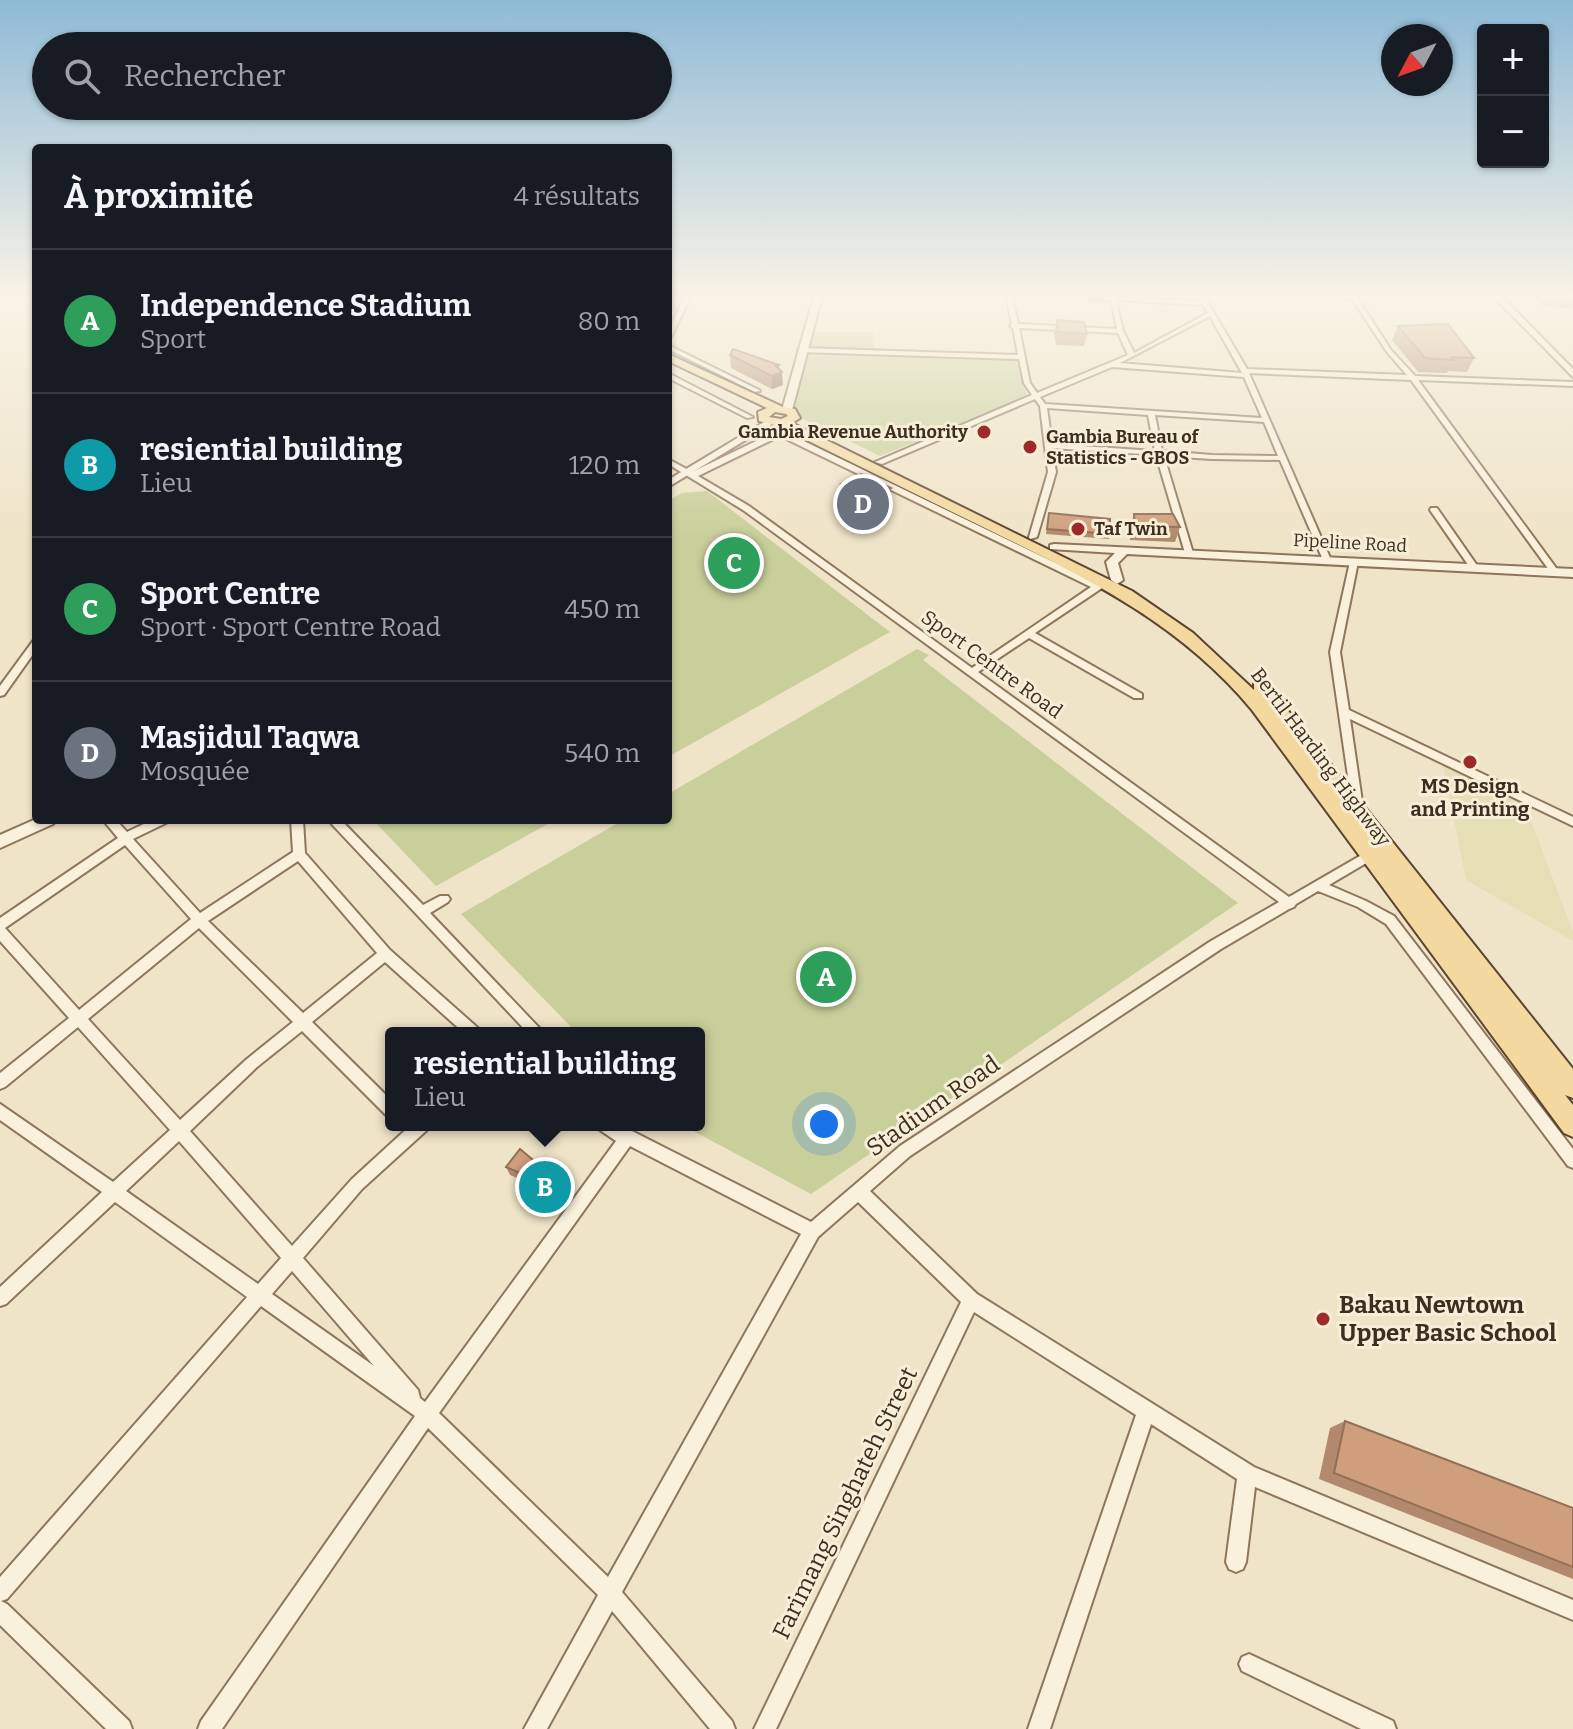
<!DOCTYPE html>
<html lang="fr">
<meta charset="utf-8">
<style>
body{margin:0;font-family:Bitter,serif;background:#20242c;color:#f1f3f6}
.controls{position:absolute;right:24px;top:24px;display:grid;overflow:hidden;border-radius:8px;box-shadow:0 2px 6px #0004}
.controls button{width:72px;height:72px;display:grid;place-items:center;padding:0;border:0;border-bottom:2px solid #363941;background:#171b24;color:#f1f3f6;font:40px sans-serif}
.compass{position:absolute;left:1381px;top:24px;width:72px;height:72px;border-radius:50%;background:#171b24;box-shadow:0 2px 6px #0004;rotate:229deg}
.you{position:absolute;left:824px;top:1124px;width:28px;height:28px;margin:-20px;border:6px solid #fff;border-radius:50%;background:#1a73e8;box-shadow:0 0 0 12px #1a73e833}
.badge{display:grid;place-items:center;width:52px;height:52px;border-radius:50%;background:#db2777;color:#fff;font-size:26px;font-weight:700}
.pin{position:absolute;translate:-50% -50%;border:4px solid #fff;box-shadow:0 2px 8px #0006}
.popup{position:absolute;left:385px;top:1027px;width:320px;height:104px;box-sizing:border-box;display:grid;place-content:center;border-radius:8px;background:#171b24;filter:drop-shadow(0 2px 6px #0005);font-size:26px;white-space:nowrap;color:#9ea1a6}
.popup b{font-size:30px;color:#f1f3f6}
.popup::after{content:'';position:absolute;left:50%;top:100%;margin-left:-16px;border:16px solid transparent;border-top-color:#171b24}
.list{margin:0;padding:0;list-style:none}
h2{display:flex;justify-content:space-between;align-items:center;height:104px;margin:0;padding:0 32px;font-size:34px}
h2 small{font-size:26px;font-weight:400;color:#9ea1a6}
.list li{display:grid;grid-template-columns:52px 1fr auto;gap:24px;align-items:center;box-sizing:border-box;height:144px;padding:0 32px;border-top:2px solid #363941}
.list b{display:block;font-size:30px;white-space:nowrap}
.list p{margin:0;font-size:26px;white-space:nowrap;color:#9ea1a6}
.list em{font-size:26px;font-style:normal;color:#9ea1a6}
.icon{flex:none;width:44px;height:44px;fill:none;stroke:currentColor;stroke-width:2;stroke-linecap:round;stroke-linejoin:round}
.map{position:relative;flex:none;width:1573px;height:1729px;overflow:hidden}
.search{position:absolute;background:#171b24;box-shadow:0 2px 6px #0004;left:32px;top:32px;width:640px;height:88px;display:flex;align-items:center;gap:20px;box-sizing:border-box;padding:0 28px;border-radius:44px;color:#9ea1a6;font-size:30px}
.panel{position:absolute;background:#171b24;box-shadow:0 2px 6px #0004;left:32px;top:144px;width:640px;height:680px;border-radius:8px}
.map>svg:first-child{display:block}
</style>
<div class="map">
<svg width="1573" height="1729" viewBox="0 0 1573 1729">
<rect width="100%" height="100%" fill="#f0e4c8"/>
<!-- farmland -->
<polygon fill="#e6deb5" points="1443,765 1525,805 1573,932 1573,941 1466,880"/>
<!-- green -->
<g fill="#c9cf9b">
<polygon points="813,332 873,332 874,347 887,350 1015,355 1028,397 880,456 789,412"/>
<polygon points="707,491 890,632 668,757 668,501 682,493"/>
<polygon points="917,649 929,655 923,660 1238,903 811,1194 682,1125 699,1125 699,1033 577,1033 461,914 623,820 668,820 668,794"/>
<polygon points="373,820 555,820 436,886"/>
</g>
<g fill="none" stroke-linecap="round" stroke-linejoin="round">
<defs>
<g id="minor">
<polygon points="685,296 691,296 671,337 668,339 668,331"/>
<path d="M1006 296H1012L1018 324 1117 329 1111 300 1073 298 1070 296 1201 301 1198 296H1204L1247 369 1407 375 1387 352 1352 299 1328 296H1356L1391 350 1415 376 1573 382V386L1418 380 1559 572 1552 574 1411 380 1249 373 1331 560 1327 563 1323 560 1280 460 1212 459 1164 456 1193 553 1189 556 1185 553 1156 455 1052 448 1056 472 1037 537 1030 539 1029 537 1048 472 1040 406 1035 399 882 464 875 462 1032 395 1024 383 1019 359 801 352 798 350 801 348 1018 355 1013 328 1010 326 1012 324ZM1116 300 1203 305 1208 313 1134 353 1123 331ZM1210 316 1242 373 1120 363ZM1019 328 1118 333 1128 355 1037 393 1030 383ZM1112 367 1244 377 1262 418 1045 404 1040 397ZM1047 408 1148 415 1155 451 1052 444ZM1155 415 1264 422 1278 456 1212 455 1162 451Z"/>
<polygon points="668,345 759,390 760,391 755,392 668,349"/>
<polygon points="668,373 751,416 753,417 747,418 668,378"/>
<path d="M777 431H783L1097 583 1105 582V586L1035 633 1142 694V698H1134L1029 638 978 672 1289 897 1365 853H1373L1375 856 1373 859 1329 885 1366 901 1394 916 1573 1149V1168L1568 1166 1386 924 1358 907 1318 891 1296 904 1294 907 1289 909 1221 949 910 1156 870 1191 977 1294 1254 1467 1573 1600V1620L1255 1487 1246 1562 1243 1569 1236 1572 1229 1569 1226 1562 1237 1479 1151 1424 1050 1729H1028L1136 1415 974 1312 776 1729H754L961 1302 858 1202 818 1237 622 1592 732 1721 735 1729H710L612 1611 547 1729H524L598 1595 428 1428 222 1729H198L201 1721 415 1416 261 1306 7 1599 1 1601 7 1604 129 1721 132 1729H106L0 1625V1577L247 1297 115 1202 6 1304 0 1306V1287L102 1192 0 1120V1104L113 1182 170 1130 78 1027 5 1087 0 1089V1073L69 1018 0 941V918L118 838 103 820H116L127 832 152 820H168L166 823 133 839 200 913 293 852 291 820H303L305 853 390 950 479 1029 481 1033H464L385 962 312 1022 391 1100V1117L386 1115 302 1031 257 1067 190 1131 292 1246 352 1179 411 1125H429L427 1130 362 1189 303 1258 418 1390 420 1398 425 1402 616 1141 600 1130 598 1125H618L628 1129 811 1222 900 1146 1211 941 1279 902 743 510 668 464V459L692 472ZM780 436 1091 587 972 668 749 506 698 476ZM125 845 191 919 79 1010 5 928ZM298 861 377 953 303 1013 208 921ZM199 928 293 1022 247 1059 180 1120 88 1019ZM179 1141 281 1258 258 1284 126 1191ZM630 1146 801 1234 608 1577 439 1413ZM292 1271 374 1366 272 1294Z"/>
<polygon points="1431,508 1437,508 1478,567 1477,569 1471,569 1430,510"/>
<polygon points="1354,559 1358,562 1340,652 1349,710 1573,817 1573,826 1350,719 1363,808 1357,812 1353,811 1330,652 1350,562"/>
<polygon points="36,640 36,650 4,695 0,696 0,686 33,641"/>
<polygon points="328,820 341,820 423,905 440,896 448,896 450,899 448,902 430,913 544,1033 528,1033"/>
<polygon points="1249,1654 1393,1721 1396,1729 1361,1729 1242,1671 1239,1664 1242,1657"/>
</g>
<g id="tertiary">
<polygon points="814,296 822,296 792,410 787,413 782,410"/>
<polygon points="1493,296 1501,296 1573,369 1573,377"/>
<polygon points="769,419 772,420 772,424 668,487 668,480"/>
<polygon points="1054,544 1573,569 1573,577 1127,554 1118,563 1123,580 1117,584 1111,580 1106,562 1115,553 1050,549 1050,545"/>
<polygon points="36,819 56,820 53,824 0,848 0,835"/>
</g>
<path id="primary" d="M668 354 783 407 795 409 800 418 792 423 1132 591 1193 633 1254 690V683H1266L1573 1069V1098L1565 1095 1573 1105V1137L1564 1133 1252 710C1180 623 1086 578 987 529 917 495 848 460 778 426L759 421 758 412 767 408 668 361ZM775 412 786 414 788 416 781 419 769 417Z"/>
</defs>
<!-- minor casing -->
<use href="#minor" stroke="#8d765c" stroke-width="4"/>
<!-- tertiary casing -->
<use href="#tertiary" stroke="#8d765c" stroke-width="4"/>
<!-- primary casing -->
<use href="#primary" stroke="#5b4430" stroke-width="4"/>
<!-- minor -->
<use href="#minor" fill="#faf1dc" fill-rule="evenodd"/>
<!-- tertiary -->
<use href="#tertiary" fill="#faf1dc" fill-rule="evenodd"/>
<!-- primary -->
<use href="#primary" fill="#f3d9a0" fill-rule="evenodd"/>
</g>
<!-- wall -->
<g fill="#b2896c">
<polygon points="1382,296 1406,296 1406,297"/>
<polygon points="1532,296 1568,296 1573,300 1573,305 1572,308 1544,306"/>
<polygon points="1057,320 1087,334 1084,346 1056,345 1054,333"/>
<polygon points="1398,326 1474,358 1467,372 1448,371 1447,373 1418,372 1392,340"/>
<polygon points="730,355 779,369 783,385 772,389 731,368"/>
<polygon points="841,484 889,507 868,518 841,503"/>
<polygon points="1049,513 1110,534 1109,539 1046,534"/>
<polygon points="1134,514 1180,527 1175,542 1130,540 1130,528"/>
<polygon points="506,1167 566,1193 547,1214 527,1182 510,1175"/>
<polygon points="1345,1421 1573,1508 1573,1579 1319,1479 1330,1428"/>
</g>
<!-- shaded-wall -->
<g fill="#916f58">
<polygon points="779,365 779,373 782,372 783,385 772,389 772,376 776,366"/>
<polygon points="891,488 889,507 868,518 869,499"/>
<polygon points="563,1185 566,1193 547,1214 543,1206"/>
</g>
<!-- building -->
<g fill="#cf9f7d" stroke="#916f58" stroke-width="2">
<polygon points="1542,296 1568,296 1573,300 1573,301 1547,300"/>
<polygon points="1057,320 1084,322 1087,334 1058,332"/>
<polygon points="1448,324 1474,358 1452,357 1454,360 1425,358 1398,326"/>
<polygon points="733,349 779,365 776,366 782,372 772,376 730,355"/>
<polygon points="861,474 891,488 869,499 841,484"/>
<polygon points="1049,513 1110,519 1110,534 1047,529"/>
<polygon points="1134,514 1173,514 1180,527 1135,526"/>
<polygon points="520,1149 563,1185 543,1206 523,1174 506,1167"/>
<polygon points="1345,1421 1573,1508 1573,1567 1334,1473"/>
</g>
<!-- sky -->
<linearGradient id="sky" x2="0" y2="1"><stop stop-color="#8fbad6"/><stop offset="0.55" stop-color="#f8f3e6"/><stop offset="1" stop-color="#f8f3e6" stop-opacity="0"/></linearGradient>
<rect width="1573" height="538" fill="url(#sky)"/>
<!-- markers -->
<g fill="#9e2a2b" stroke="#f7eed8" stroke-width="3">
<circle cx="984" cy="432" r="8"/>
<circle cx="1030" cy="447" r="8"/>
<circle cx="1078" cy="529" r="8"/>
<circle cx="1470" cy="762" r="8"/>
<circle cx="1323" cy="1319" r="8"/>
</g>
<g text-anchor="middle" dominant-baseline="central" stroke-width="6" stroke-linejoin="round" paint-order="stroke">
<!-- far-poi labels -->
<g font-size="18" font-weight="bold" fill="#3d2e20" stroke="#f7eed8" text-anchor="start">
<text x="968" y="432" text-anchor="end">Gambia Revenue Authority</text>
<text x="1046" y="437">Gambia Bureau of<tspan x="1046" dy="21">Statistics - GBOS</tspan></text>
<text x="1094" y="529">Taf Twin</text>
</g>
<!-- far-street labels -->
<g font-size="18" fill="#3d2e20" stroke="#f7eed8">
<text transform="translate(1350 543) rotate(3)">Pipeline Road</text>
</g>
<!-- street labels -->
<g font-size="20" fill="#3d2e20" stroke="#f7eed8">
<text transform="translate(992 664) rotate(36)">Sport Centre Road</text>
<text transform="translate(1321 757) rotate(53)">Bertil Harding Highway</text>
</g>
<!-- poi labels -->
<g font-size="20" font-weight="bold" fill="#3d2e20" stroke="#f7eed8">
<text x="1470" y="786">MS Design<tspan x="1470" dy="23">and Printing</tspan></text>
</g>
<!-- near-street labels -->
<g font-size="24" fill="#3d2e20" stroke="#f7eed8">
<text transform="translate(933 1106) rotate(-35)">Stadium Road</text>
<text transform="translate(845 1503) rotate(-64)">Farimang Singhateh Street</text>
</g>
<!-- near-poi labels -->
<g font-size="24" font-weight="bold" fill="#3d2e20" stroke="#f7eed8" text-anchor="start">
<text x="1339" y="1305">Bakau Newtown<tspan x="1339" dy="28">Upper Basic School</tspan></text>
</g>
</g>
</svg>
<div class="controls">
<button>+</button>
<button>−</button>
</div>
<svg class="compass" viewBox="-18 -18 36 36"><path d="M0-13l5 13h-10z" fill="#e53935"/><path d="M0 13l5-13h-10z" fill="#9ea1a6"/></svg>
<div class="you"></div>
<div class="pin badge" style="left:826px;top:977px;background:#2e9e5b">A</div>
<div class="pin badge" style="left:545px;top:1187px;background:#0f9aa8">B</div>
<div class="popup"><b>resiential building</b>Lieu</div>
<div class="pin badge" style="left:734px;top:563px;background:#2e9e5b">C</div>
<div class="pin badge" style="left:863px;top:504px;background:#6b7280">D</div>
<div class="search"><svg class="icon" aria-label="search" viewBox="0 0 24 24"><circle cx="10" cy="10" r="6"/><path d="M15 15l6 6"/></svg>Rechercher</div>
<section class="panel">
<h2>À proximité<small>4 résultats</small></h2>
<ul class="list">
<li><span class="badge" style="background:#2e9e5b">A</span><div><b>Independence Stadium</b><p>Sport</p></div><em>80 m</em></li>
<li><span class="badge" style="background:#0f9aa8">B</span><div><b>resiential building</b><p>Lieu</p></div><em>120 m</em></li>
<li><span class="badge" style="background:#2e9e5b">C</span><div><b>Sport Centre</b><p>Sport · Sport Centre Road</p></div><em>450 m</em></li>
<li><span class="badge" style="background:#6b7280">D</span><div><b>Masjidul Taqwa</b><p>Mosquée</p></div><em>540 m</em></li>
</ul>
</section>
</div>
